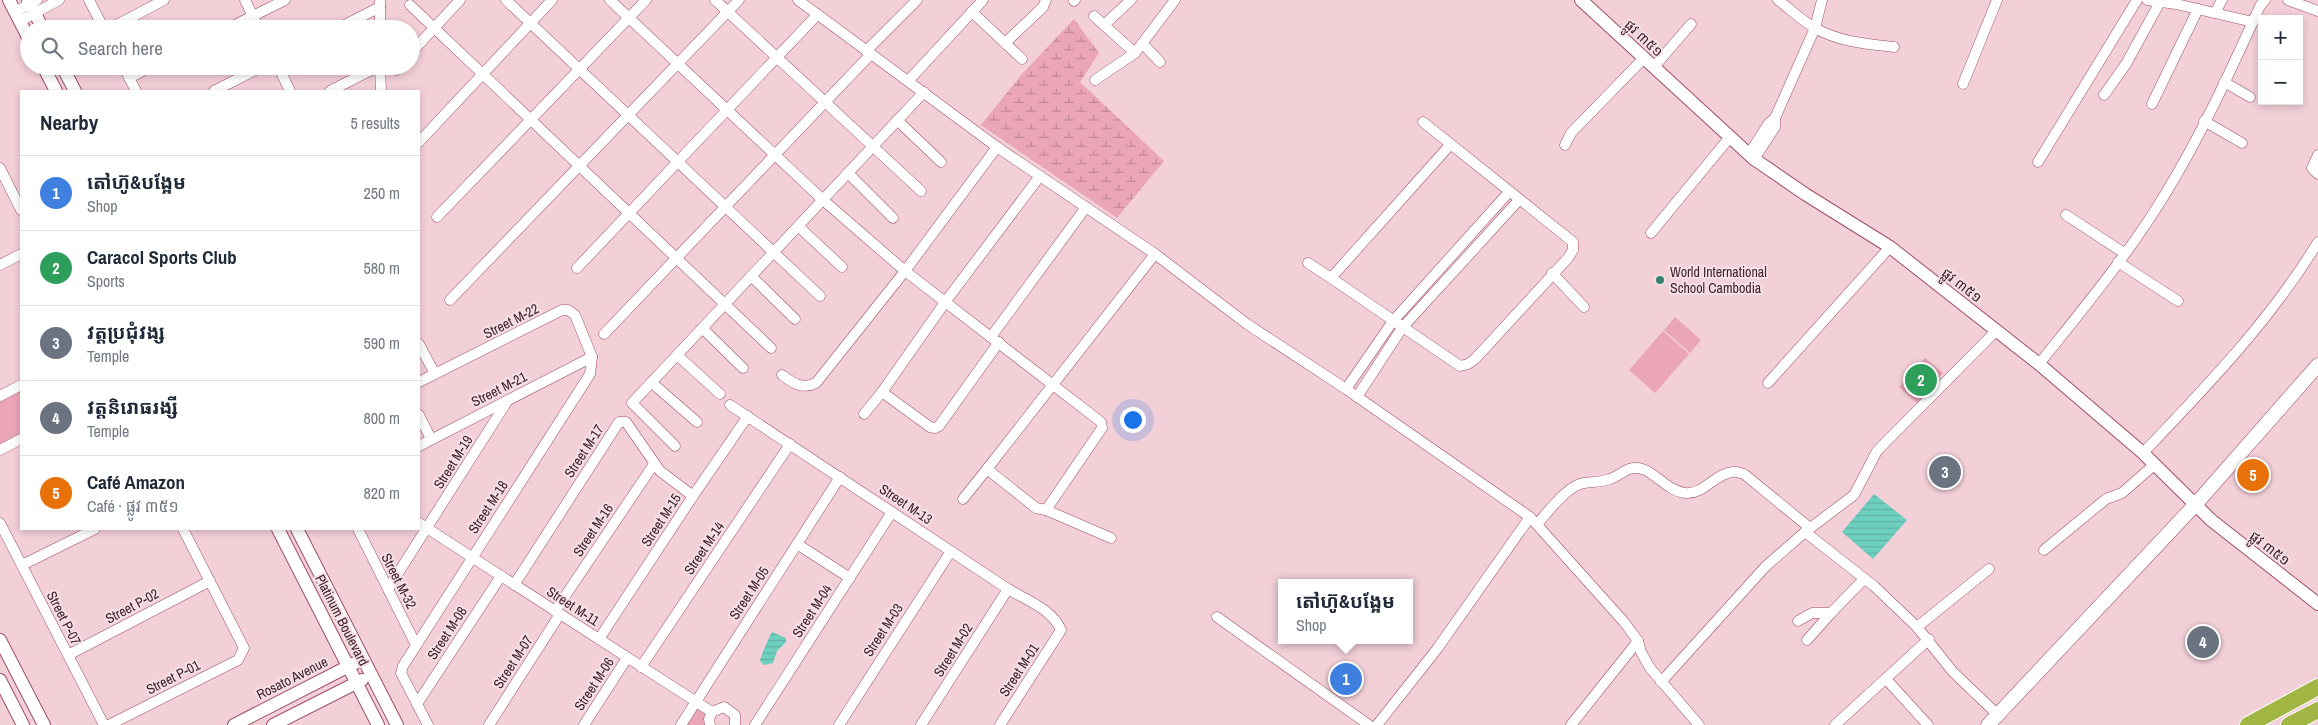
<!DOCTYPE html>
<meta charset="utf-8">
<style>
body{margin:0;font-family:"Archivo Narrow","Noto Sans Khmer",sans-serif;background:#f2f2f3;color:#1f2937}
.controls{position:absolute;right:15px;top:15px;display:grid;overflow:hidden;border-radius:0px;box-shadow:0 2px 8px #0003}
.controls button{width:45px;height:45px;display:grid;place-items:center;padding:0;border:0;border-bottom:1px solid #e0e1e3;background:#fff;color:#1f2937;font:25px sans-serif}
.you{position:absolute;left:1132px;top:419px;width:18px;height:18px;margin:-12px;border:4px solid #fff;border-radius:50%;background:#1a73e8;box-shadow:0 0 0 8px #1a73e833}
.badge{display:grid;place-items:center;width:32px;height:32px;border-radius:50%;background:#b45309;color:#fff;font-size:16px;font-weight:700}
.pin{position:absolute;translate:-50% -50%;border:2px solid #fff;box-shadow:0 1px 5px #0006}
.popup{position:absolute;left:1278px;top:579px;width:135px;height:65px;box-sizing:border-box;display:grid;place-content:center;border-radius:0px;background:#fff;filter:drop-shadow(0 1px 4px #0005);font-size:16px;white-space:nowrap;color:#747a83}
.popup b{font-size:19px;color:#1f2937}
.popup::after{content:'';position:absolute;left:50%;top:100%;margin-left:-10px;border:10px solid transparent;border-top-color:#fff}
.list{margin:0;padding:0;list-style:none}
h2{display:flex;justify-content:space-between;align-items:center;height:65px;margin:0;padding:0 20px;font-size:21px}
h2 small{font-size:16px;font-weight:400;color:#747a83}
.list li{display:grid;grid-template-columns:32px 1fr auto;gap:15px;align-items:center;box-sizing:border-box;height:75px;padding:0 20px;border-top:1px solid #e0e1e3}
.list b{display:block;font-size:19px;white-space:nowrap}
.list p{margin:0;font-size:16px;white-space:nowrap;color:#747a83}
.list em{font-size:16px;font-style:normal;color:#747a83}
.icon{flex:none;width:28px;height:28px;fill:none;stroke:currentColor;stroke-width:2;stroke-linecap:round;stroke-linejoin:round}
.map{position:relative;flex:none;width:2318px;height:725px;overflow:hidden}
.search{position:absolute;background:#fff;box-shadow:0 2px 8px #0003;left:20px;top:20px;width:400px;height:55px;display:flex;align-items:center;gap:12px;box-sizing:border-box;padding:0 18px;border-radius:28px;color:#747a83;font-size:19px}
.panel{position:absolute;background:#fff;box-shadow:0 2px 8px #0003;left:20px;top:90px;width:400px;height:440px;border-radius:0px}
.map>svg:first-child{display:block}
</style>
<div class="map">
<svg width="2318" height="725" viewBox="0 0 2318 725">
<defs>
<pattern id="wetland-marsh" width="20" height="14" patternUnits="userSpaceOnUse" patternTransform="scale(1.25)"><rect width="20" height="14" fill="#eba5b9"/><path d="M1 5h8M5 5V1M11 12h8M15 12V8" fill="none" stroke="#c08697"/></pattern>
<pattern id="water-rules" width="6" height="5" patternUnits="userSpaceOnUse" patternTransform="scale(1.25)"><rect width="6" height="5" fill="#6dcfbe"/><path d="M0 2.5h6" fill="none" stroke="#60b1a4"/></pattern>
</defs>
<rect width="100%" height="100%" fill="#f3cfd8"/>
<!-- wetland -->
<polygon fill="url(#wetland-marsh)" points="1074,19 1099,53 1080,82 1164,161 1117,218 981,125 1022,74"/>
<!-- garden -->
<g fill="#eba5b9">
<polygon points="1675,317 1701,340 1690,353 1664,330"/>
<polygon points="1663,331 1689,354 1655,393 1629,370"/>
<polygon points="1925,358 1943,373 1917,403 1899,387"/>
<polygon points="21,385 21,439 0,450 0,396"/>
<polygon points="695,702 712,712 710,725 681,725"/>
</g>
<!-- water -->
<g fill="url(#water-rules)">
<polygon points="1874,494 1907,520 1873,559 1842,532"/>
<path d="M772 632 786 638V642L777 651 773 663 764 665 760 661C760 658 770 635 772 632Z"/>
</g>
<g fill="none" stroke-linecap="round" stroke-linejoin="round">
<defs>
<g id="minor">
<polyline points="89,0 104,29"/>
<polyline points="245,0 259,29"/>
<polyline points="506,0 820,296"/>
<polyline points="610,0 823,200 905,271 1101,422 1102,428 1046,510 1111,538"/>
<polyline points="715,0 921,191"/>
<polyline points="798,0 997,147 1155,254 1247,324 1346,389 1530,517 1624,622 1638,641 1641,652 1650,668 1699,725"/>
<path d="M1778 0C1790 9 1802 21 1815 28 1839 42 1868 44 1894 47"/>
<polyline points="2147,0 2176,4 2253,22"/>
<polyline points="2288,0 2318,11"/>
<polyline points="1074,1 1075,0"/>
<polyline points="380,2 380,29"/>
<polyline points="410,5 771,348"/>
<polyline points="15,12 37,0"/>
<polyline points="972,12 1022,59"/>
<polyline points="2215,13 2222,0"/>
<polyline points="1094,16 1135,53"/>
<polyline points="20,21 59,0"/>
<polyline points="1105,24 1131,0"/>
<polyline points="109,29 164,0"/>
<polyline points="227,29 285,0"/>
<polyline points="337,29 380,7"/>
<polyline points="1005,43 1043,7 1046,0"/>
<polyline points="1143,44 1160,62"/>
<polyline points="866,51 917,0"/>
<polyline points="411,53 460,0"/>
<polyline points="123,66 136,91"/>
<polyline points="278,66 290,91"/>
<polyline points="380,66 381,91"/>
<polyline points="1654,67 1691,24"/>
<polyline points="396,70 400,66"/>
<polyline points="129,78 152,66"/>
<polyline points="909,80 983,0"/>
<polyline points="1095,80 1135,53 1175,0"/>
<polyline points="2224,82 2250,97"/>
<polyline points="1963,84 1997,0"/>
<polyline points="214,91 263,66"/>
<polyline points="330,91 379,66"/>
<polyline points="2104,95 2126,64 2161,0"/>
<polyline points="2152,104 2198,9"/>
<polyline points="897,120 941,162"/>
<polyline points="2204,121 2242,143"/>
<polyline points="1423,122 1573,242 1573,250 1568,258 1475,359 1468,364 1460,366 1331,278 1450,145"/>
<polyline points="419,142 552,0"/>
<polyline points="1565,145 1571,133 1644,58"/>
<polyline points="1749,154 1769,123 1775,118"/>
<polyline points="2318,155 2312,168 2318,174"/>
<polyline points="1754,159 1775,127 1775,118 1815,28 1822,0"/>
<polyline points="2038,162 2137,0"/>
<polyline points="0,168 21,210"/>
<polyline points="848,173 893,218"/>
<polyline points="2066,215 2124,253"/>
<polyline points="437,217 646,0"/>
<polyline points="798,226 842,267"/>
<polyline points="1651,233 1730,137"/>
<polyline points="2118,262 2178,301"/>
<polyline points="1308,263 1331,278"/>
<polyline points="0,265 21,254"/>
<polyline points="577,268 817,15"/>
<polyline points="1552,273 1584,307"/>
<polyline points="751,276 795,319"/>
<polyline points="450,300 739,0"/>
<polyline points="702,328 743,368"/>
<polyline points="604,334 871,54"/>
<polyline points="991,337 1086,207"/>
<polyline points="419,344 435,374"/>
<polyline points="677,355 720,394"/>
<path d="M2039 364C2082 310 2128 255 2164 196 2201 136 2231 70 2260 6L2265 0"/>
<path d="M782 375C793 383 802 390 816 383L905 271 997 147"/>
<polyline points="419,382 562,310 568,310 575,315 592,357 590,374 403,666 401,673 428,725"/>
<polyline points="651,382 697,422"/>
<polyline points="1768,383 1890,247"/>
<polyline points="1346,389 1393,321 1509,192"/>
<polyline points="882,392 930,427 935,428 939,426 999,342"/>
<polyline points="0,396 21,385"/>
<polyline points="1357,397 1402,328 1519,200"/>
<path d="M730 405 1008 589C1026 600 1052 609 1061 630L1000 725"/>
<polyline points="864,414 882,392 946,301 1040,176"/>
<polyline points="419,415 431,439"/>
<polyline points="419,446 592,357"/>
<polyline points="675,446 632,403 924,92"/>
<polyline points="0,450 21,439"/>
<path d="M2143 453C2206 387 2270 321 2318 242"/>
<polyline points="963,499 987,469"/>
<polyline points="1046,510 1036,508 987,469 1155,254"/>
<polyline points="0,523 104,725"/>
<polyline points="419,523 712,712"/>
<path d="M1538 523C1548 512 1565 489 1580 484 1589 481 1600 483 1610 479 1622 475 1630 463 1645 470 1658 476 1669 491 1685 493 1704 495 1715 473 1733 472 1736 471 1741 473 1744 474L1810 528"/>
<polyline points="358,529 416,645"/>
<polyline points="1805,532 1874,586 1917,627 1953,672 1998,715"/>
<polyline points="797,544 850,578"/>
<polyline points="2044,550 2106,499 2122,493 2154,465"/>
<polyline points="22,565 95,529"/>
<polyline points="514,585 619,422 626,422 660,471 693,496"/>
<polyline points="388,589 508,400"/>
<polyline points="555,611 654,464"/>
<polyline points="1217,617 1369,725"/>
<polyline points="1798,621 1812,613 1831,613 1864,579"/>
<polyline points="1917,627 1989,569"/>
<polyline points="599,639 693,496 748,416"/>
<polyline points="1807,640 1831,613"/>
<polyline points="68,655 210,581"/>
<polyline points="641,667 790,444"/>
<polyline points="1886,679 1928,725"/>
<polyline points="1661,682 1766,566 1805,532 1854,495 1877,451 1996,331"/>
<polyline points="417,704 501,576"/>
<polyline points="109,725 238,660 244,648 183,529"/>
<polyline points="489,725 560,614"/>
<polyline points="584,725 627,658"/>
<polyline points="681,725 840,477"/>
<polyline points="710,725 709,719 712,712 724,707 735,715 735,725"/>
<polyline points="755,725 892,512"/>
<polyline points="839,725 951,551"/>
<polyline points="921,725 1008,589"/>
<polyline points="1377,725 1437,649 1530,517"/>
<polyline points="1571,725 1638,641"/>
<polyline points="1835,725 1929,639"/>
</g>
<g id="tertiary">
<polyline points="9,0 29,39"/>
<polyline points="28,0 43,29"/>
<polyline points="1581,0 1754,159 1805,194 1890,247 2039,364 2143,453 2211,520 2318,604"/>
<polyline points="43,66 56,91"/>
<polyline points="62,66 75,91"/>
<polyline points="278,529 378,725"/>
<polyline points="297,529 397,725"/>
<polyline points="0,640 44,725"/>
<polyline points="0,680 23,725"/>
<polyline points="234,725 355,663"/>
<polyline points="273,725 362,680"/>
</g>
<polyline id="secondary" points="1988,725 2195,505 2318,365"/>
<g id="trunk">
<polyline points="2248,725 2318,687"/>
<polyline points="2289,725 2318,710"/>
</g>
</defs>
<!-- minor casing -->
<use href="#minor" stroke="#9e4f69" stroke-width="11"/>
<!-- tertiary casing -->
<use href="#tertiary" stroke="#9e4f69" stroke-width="14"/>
<!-- secondary casing -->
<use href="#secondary" stroke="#9e4f69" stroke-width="15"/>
<!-- trunk casing -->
<use href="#trunk" stroke="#fff" stroke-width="18"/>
<!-- minor -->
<use href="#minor" stroke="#fff" stroke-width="10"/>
<!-- tertiary -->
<use href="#tertiary" stroke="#fff" stroke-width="12"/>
<!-- secondary -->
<use href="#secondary" stroke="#fff" stroke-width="14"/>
<!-- trunk -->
<use href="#trunk" stroke="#a2b644" stroke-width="16"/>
</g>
<!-- markers -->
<circle fill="#3c8074" stroke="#f4e1e6" stroke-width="2" cx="1660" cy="280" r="5"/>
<g text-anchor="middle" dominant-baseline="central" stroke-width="4" stroke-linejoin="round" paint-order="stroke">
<!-- street labels -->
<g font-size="14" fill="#44222d" stroke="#f4e1e6">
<text transform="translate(1644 38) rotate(43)">ផ្លូវ ៣៥១</text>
<text transform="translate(1962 285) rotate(38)">ផ្លូវ ៣៥១</text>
<text transform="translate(511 321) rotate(-27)">Street M-22</text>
<text transform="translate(499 389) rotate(-27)">Street M-21</text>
<text transform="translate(584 451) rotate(-57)">Street M-17</text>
<text transform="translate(453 462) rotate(-58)">Street M-19</text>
<text transform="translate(906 504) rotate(34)">Street M-13</text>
<text transform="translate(488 507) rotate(-57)">Street M-18</text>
<text transform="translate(661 520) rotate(-57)">Street M-15</text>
<text transform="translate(593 530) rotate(-56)">Street M-16</text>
<text transform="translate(704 548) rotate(-56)">Street M-14</text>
<text transform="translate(2270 548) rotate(38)">ផ្លូវ ៣៥១</text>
<text transform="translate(399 581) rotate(63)">Street M-32</text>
<text transform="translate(749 593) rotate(-57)">Street M-05</text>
<text transform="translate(132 606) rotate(-28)">Street P-02</text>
<text transform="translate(573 606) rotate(33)">Street M-11</text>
<text transform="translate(812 611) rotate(-57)">Street M-04</text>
<text transform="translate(64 618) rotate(63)">Street P-07</text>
<text transform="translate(342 620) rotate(63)">Platinum Boulevard</text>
<text transform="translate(883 630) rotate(-57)">Street M-03</text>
<text transform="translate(447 633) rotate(-57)">Street M-08</text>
<text transform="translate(953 650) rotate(-58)">Street M-02</text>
<text transform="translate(513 662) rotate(-57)">Street M-07</text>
<text transform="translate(1019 670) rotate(-57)">Street M-01</text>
<text transform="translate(173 677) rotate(-27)">Street P-01</text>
<text transform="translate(292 678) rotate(-27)">Rosato Avenue</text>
<text transform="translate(594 684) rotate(-57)">Street M-06</text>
</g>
<!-- poi labels -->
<g font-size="14" fill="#44222d" stroke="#f4e1e6" text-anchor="start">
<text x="1670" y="272">World International<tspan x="1670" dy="16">School Cambodia</tspan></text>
</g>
</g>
</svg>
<div class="controls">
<button>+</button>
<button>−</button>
</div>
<div class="you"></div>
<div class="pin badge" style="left:1346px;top:679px;background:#3f7fe0">1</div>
<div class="popup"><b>តៅហ៊ូ&amp;បង្អែម</b>Shop</div>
<div class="pin badge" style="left:1921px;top:380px;background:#2e9e5b">2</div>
<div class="pin badge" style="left:1945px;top:472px;background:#6b7280">3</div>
<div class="pin badge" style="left:2203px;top:642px;background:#6b7280">4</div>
<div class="pin badge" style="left:2253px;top:475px;background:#e8710a">5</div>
<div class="search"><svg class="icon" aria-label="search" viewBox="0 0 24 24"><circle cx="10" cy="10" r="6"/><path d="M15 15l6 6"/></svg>Search here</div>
<section class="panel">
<h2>Nearby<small>5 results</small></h2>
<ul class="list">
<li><span class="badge" style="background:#3f7fe0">1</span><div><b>តៅហ៊ូ&amp;បង្អែម</b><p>Shop</p></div><em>250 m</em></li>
<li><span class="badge" style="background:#2e9e5b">2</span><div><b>Caracol Sports Club</b><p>Sports</p></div><em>580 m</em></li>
<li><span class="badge" style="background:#6b7280">3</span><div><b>វត្តប្រជុំវង្ស</b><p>Temple</p></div><em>590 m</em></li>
<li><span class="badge" style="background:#6b7280">4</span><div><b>វត្តនិរោធរង្សី</b><p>Temple</p></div><em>800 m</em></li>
<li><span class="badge" style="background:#e8710a">5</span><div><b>Café Amazon</b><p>Café · ផ្លូវ ៣៥១</p></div><em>820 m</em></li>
</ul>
</section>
</div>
